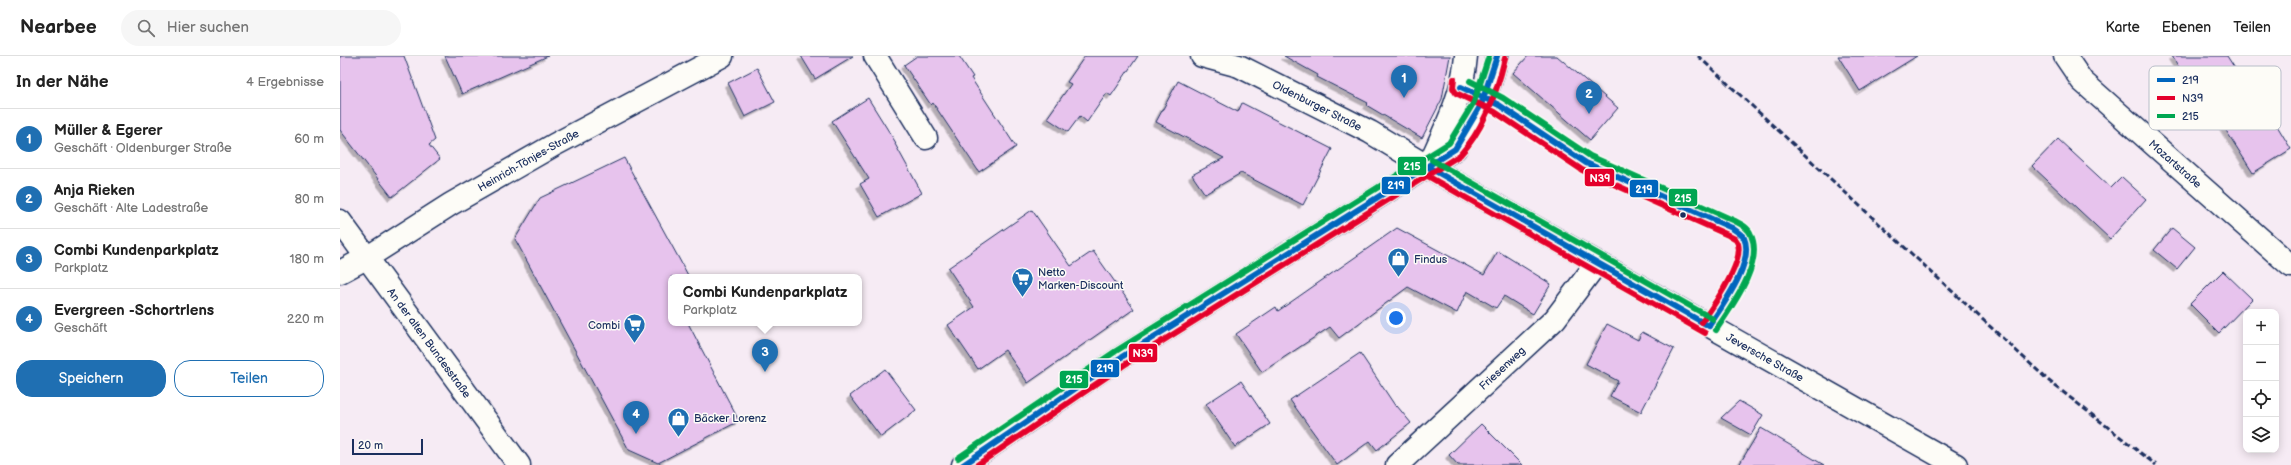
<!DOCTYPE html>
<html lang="de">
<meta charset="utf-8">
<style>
body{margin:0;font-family:"Balsamiq Sans",sans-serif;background:#f6f6f6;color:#222}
.controls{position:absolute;right:12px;bottom:12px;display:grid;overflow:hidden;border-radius:8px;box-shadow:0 2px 10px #0003}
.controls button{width:36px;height:36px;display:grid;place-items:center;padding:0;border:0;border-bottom:1px solid #e0e0e0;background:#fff;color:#222;font:20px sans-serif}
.scale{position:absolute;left:12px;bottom:10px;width:71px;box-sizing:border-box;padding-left:4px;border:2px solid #1b2f5e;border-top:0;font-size:11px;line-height:14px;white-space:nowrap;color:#1b2f5e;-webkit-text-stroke:3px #fdfcf7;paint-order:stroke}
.you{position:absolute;left:1056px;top:262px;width:14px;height:14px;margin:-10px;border:3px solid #fff;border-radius:50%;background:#1a73e8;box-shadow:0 0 0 6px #1a73e833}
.badge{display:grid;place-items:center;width:26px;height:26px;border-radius:50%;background:#1f6fb2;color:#fff;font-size:13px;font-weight:700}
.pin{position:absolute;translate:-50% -33px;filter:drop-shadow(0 1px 2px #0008)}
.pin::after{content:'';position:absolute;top:21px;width:14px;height:12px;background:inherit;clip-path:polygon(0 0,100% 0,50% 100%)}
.popup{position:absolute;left:328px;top:218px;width:194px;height:52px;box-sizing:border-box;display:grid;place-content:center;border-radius:8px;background:#fff;filter:drop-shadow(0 1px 3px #0005);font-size:13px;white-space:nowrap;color:#767676}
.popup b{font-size:15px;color:#222}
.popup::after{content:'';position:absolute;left:50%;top:100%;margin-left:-8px;border:8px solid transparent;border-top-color:#fff}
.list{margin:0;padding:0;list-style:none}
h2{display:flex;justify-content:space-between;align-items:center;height:52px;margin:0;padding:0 16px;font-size:17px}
h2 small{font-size:13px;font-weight:400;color:#767676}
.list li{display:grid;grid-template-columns:26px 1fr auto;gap:12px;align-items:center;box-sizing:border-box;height:60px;padding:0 16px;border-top:1px solid #e0e0e0}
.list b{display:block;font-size:15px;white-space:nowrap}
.list p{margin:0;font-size:13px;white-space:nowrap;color:#767676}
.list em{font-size:13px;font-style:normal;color:#767676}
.actions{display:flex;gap:8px;padding:12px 16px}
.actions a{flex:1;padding:9px 0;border:1px solid #1f6fb2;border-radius:16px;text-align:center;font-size:14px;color:#1f6fb2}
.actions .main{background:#1f6fb2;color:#fff}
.icon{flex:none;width:22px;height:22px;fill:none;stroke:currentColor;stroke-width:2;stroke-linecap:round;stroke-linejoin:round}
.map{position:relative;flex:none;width:1951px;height:409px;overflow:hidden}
header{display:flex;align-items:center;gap:24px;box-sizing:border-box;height:56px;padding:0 20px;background:#fff;border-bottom:1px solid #e0e0e0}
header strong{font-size:19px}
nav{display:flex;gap:22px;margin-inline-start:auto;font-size:14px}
.search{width:280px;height:36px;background:#f6f6f6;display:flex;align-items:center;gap:10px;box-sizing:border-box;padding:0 14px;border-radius:22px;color:#767676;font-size:15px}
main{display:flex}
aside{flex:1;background:#fff}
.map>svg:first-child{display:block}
</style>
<header>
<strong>Nearbee</strong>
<div class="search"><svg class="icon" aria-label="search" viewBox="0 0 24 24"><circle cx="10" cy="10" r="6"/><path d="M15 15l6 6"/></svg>Hier suchen</div>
<nav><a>Karte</a><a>Ebenen</a><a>Teilen</a></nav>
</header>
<main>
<aside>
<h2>In der Nähe<small>4 Ergebnisse</small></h2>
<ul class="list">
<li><span class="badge">1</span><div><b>Müller &amp; Egerer</b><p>Geschäft · Oldenburger Straße</p></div><em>60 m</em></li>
<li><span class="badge">2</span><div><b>Anja Rieken</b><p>Geschäft · Alte Ladestraße</p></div><em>80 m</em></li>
<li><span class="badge">3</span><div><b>Combi Kundenparkplatz</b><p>Parkplatz</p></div><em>180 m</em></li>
<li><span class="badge">4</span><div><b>Evergreen -Schortrlens</b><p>Geschäft</p></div><em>220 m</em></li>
</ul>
<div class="actions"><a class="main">Speichern</a><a>Teilen</a></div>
</aside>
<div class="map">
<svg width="1951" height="409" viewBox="0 0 1951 409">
<defs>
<filter id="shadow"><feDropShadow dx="-3.5" dy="3.5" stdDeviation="0" flood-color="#0004"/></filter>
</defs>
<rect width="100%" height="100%" fill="#f6ebf4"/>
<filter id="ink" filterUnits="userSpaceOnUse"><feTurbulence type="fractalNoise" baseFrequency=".025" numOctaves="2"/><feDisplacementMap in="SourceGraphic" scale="8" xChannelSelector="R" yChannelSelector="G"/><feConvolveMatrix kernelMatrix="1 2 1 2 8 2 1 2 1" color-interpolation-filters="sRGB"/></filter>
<g filter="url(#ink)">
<!-- building -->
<g fill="#e7c3ed" stroke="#1b2f5e" filter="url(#shadow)">
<polygon points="0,0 64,0 95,84 89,89 100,103 52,141 0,74"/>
<polygon points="105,0 208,0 122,38"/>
<polygon points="461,0 513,0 475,23"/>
<polygon points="577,0 619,0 633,21 631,22 676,91 639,116 593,47 591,49 564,9"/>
<polygon points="745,0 798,0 771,40 767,37 747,66 740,60 728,76 707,62 731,28 727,26"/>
<polygon points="944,0 1110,0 1102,43 1082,82 1026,49 1028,47 977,21 978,19"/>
<polygon points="1188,0 1217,0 1278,52 1250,84 1173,17"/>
<polygon points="1498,0 1577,0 1520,35"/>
<polygon points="1832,0 1887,0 1905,28 1910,25 1951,93 1913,117 1873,54 1867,57"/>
<polygon points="417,12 435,46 405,61 388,27"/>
<polygon points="838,25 898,56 902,47 992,93 963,149 901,117 865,138 852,119 884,102 816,66"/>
<polygon points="528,42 556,87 555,88 582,137 539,161 520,128 529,123 492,65"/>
<polygon points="1718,83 1771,132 1782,121 1806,143 1770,183 1692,110"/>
<polygon points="284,102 349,221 331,221 331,267 348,267 399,365 318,407 289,394 175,183 200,142"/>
<polygon points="692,154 731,210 753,195 794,253 688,327 665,294 638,313 608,269 634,251 608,212"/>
<polygon points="1057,172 1144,219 1158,195 1211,228 1193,258 1164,240 1156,252 1127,235 1117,257 1068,231 999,282 990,271 922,316 896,278 936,251 938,255"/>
<polygon points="1832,172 1855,191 1837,213 1814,194"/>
<polygon points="1883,215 1912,243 1879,277 1850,248"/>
<polygon points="1267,268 1298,284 1302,276 1334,293 1301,356 1270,340 1278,325 1246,308"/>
<polygon points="1020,297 1056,351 1057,350 1071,367 1037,394 1030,385 997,409 950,344"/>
<polygon points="545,313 576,354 541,381 510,340"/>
<polygon points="901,325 930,368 895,391 866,348"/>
<polygon points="1399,345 1423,359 1411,379 1381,362"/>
<polygon points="1141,368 1182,409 1118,409 1109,399"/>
<polygon points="1421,372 1484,409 1399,409"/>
</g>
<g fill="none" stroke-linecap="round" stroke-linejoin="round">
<defs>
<g id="street">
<polyline points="535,0 586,82"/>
<path id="s1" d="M862 0 899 10 1030 76 1088 111"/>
<path id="s2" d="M1725 0 1742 25 1951 210"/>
<path id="s3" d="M0 216 28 201 111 148 214 89 382 0"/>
<path id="s4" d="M1057 409 1215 263 1257 207"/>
</g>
<g id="secondary">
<path id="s5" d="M1088 111 1616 409"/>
<path d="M1088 111C1104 75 1123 40 1126 0"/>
<path id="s6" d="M0 165 179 409"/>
<path d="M623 409 780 302 1115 93C1136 65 1150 35 1157 0"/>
</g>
</defs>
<!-- street casing -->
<use href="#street" stroke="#1b2f5e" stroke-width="25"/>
<!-- secondary casing -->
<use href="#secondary" stroke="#1b2f5e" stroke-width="25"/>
<!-- street -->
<use href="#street" stroke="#fdfcf7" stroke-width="22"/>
<!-- secondary -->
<use href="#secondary" stroke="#fdfcf7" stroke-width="22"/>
<!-- rail -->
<polyline stroke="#1b2f5e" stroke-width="3" stroke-dasharray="6 3" stroke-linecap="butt" points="1358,0 1709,325 1816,409"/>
<defs>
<g id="bus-1">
<path d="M1121 31 1159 49 1246 107 1392 172C1396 175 1402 178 1404 182 1415 206 1382 250 1369 270"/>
<polyline points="1088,111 1369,270"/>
<polyline points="623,409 780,302 1115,93 1141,49 1157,0"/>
</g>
<g id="bus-2">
<path d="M1114 23 1113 32 1116 37 1155 56 1242 114 1388 179C1390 181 1394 182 1396 184 1409 200 1372 252 1362 266"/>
<polyline points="1084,118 1365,277"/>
<path d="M637 409 784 309 1120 99C1144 73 1157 36 1165 2"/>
</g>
<g id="bus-3">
<path d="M1130 25 1163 42 1250 100 1395 165C1401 168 1409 172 1411 179 1424 208 1391 251 1376 274"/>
<polyline points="1092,104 1373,263"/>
<polyline points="618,402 776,295 1109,87 1134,46 1149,0"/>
</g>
</defs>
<!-- bus-1 casing -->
<use href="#bus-1" stroke="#fdfcf7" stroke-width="9"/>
<!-- bus-2 casing -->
<use href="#bus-2" stroke="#fdfcf7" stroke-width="9"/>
<!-- bus-3 casing -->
<use href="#bus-3" stroke="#fdfcf7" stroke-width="9"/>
<!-- bus-1 -->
<use href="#bus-1" stroke="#0065bd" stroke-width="6"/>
<!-- bus-2 -->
<use href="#bus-2" stroke="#e4002b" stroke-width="6"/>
<!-- bus-3 -->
<use href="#bus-3" stroke="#00a651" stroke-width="6"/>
</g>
</g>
<!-- icons -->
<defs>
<symbol id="shop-pin" viewBox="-11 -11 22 30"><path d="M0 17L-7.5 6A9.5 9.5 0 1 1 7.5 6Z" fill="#1f6fb2" stroke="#fdfcf7"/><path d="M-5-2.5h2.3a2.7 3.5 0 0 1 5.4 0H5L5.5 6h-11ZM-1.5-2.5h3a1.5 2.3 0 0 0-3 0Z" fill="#fff"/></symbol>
<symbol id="supermarket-pin" viewBox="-11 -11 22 30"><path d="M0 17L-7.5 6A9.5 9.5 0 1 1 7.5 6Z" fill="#1f6fb2" stroke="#fdfcf7"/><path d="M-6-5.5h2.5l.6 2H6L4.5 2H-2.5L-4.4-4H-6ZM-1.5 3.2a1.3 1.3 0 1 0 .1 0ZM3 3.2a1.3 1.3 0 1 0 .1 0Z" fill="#fff"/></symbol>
</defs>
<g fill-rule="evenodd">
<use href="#shop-pin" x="1046" y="190" width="25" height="34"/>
<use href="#supermarket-pin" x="670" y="210" width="25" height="34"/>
<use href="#supermarket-pin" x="282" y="256" width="25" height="34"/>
<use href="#shop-pin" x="326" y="350" width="25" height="34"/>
</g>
<!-- markers -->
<circle fill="#1b2f5e" stroke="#fdfcf7" stroke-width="1.5" cx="1343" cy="159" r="3.5"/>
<g text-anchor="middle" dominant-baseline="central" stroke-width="3" stroke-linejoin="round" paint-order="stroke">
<!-- street labels -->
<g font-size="11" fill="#1b2f5e" stroke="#fdfcf7">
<text stroke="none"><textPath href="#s1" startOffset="126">Oldenburger Straße</textPath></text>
<text stroke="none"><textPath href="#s3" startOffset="219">Heinrich-Tönjes-Straße</textPath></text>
<text stroke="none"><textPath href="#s2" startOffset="155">Mozartstraße</textPath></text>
<text stroke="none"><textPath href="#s6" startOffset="151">An der alten Bundesstraße</textPath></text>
<text stroke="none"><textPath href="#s5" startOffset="387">Jeversche Straße</textPath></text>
<text stroke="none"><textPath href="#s4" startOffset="143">Friesenweg</textPath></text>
</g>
<!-- poi labels -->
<g font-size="11" fill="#1b2f5e" stroke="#fdfcf7" text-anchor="start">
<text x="1074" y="203">Findus</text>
<text x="698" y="216">Netto<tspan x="698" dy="13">Marken-Discount</tspan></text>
<text x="280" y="269" text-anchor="end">Combi</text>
<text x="354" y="362">Bäcker Lorenz</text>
</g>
</g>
<!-- legend -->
<rect x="1809" y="10" width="132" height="64" rx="6" fill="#fdfcf7" stroke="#b9bec9" stroke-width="1"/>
<rect x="1817" y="22" width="18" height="4" fill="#0065bd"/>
<rect x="1817" y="40" width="18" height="4" fill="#e4002b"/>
<rect x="1817" y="58" width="18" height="4" fill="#00a651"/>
<g font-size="11" fill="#1b2f5e">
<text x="1842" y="28">219</text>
<text x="1842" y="46">N39</text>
<text x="1842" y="64">215</text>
</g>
<g stroke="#fdfcf7" stroke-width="1.5">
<rect x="1057" y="100" width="30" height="20" rx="4" fill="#00a651"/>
<rect x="1244" y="112" width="31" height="19" rx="4" fill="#e4002b"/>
<rect x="1041" y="120" width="30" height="19" rx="4" fill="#0065bd"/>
<rect x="1289" y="123" width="30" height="19" rx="4" fill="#0065bd"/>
<rect x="1328" y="132" width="30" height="19" rx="4" fill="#00a651"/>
<rect x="788" y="287" width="30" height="20" rx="4" fill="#e4002b"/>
<rect x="750" y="303" width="30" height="19" rx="4" fill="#0065bd"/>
<rect x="719" y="314" width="30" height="19" rx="4" fill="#00a651"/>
</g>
<g font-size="11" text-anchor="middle" font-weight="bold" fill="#fff">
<text x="1072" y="114">215</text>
<text x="1260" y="126">N39</text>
<text x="1056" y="133">219</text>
<text x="1304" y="137">219</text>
<text x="1343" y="146">215</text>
<text x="803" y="301">N39</text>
<text x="765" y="316">219</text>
<text x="734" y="327">215</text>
</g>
</svg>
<div class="controls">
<button>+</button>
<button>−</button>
<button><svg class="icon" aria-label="locate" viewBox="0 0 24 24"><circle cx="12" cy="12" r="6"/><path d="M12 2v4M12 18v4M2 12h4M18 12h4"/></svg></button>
<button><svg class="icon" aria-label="layers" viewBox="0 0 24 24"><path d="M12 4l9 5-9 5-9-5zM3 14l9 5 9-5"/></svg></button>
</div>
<div class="scale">20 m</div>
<div class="you"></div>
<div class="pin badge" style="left:1064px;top:42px">1</div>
<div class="pin badge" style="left:1249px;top:58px">2</div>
<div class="pin badge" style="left:425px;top:316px">3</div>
<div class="popup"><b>Combi Kundenparkplatz</b>Parkplatz</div>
<div class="pin badge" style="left:296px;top:378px">4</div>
</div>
</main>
